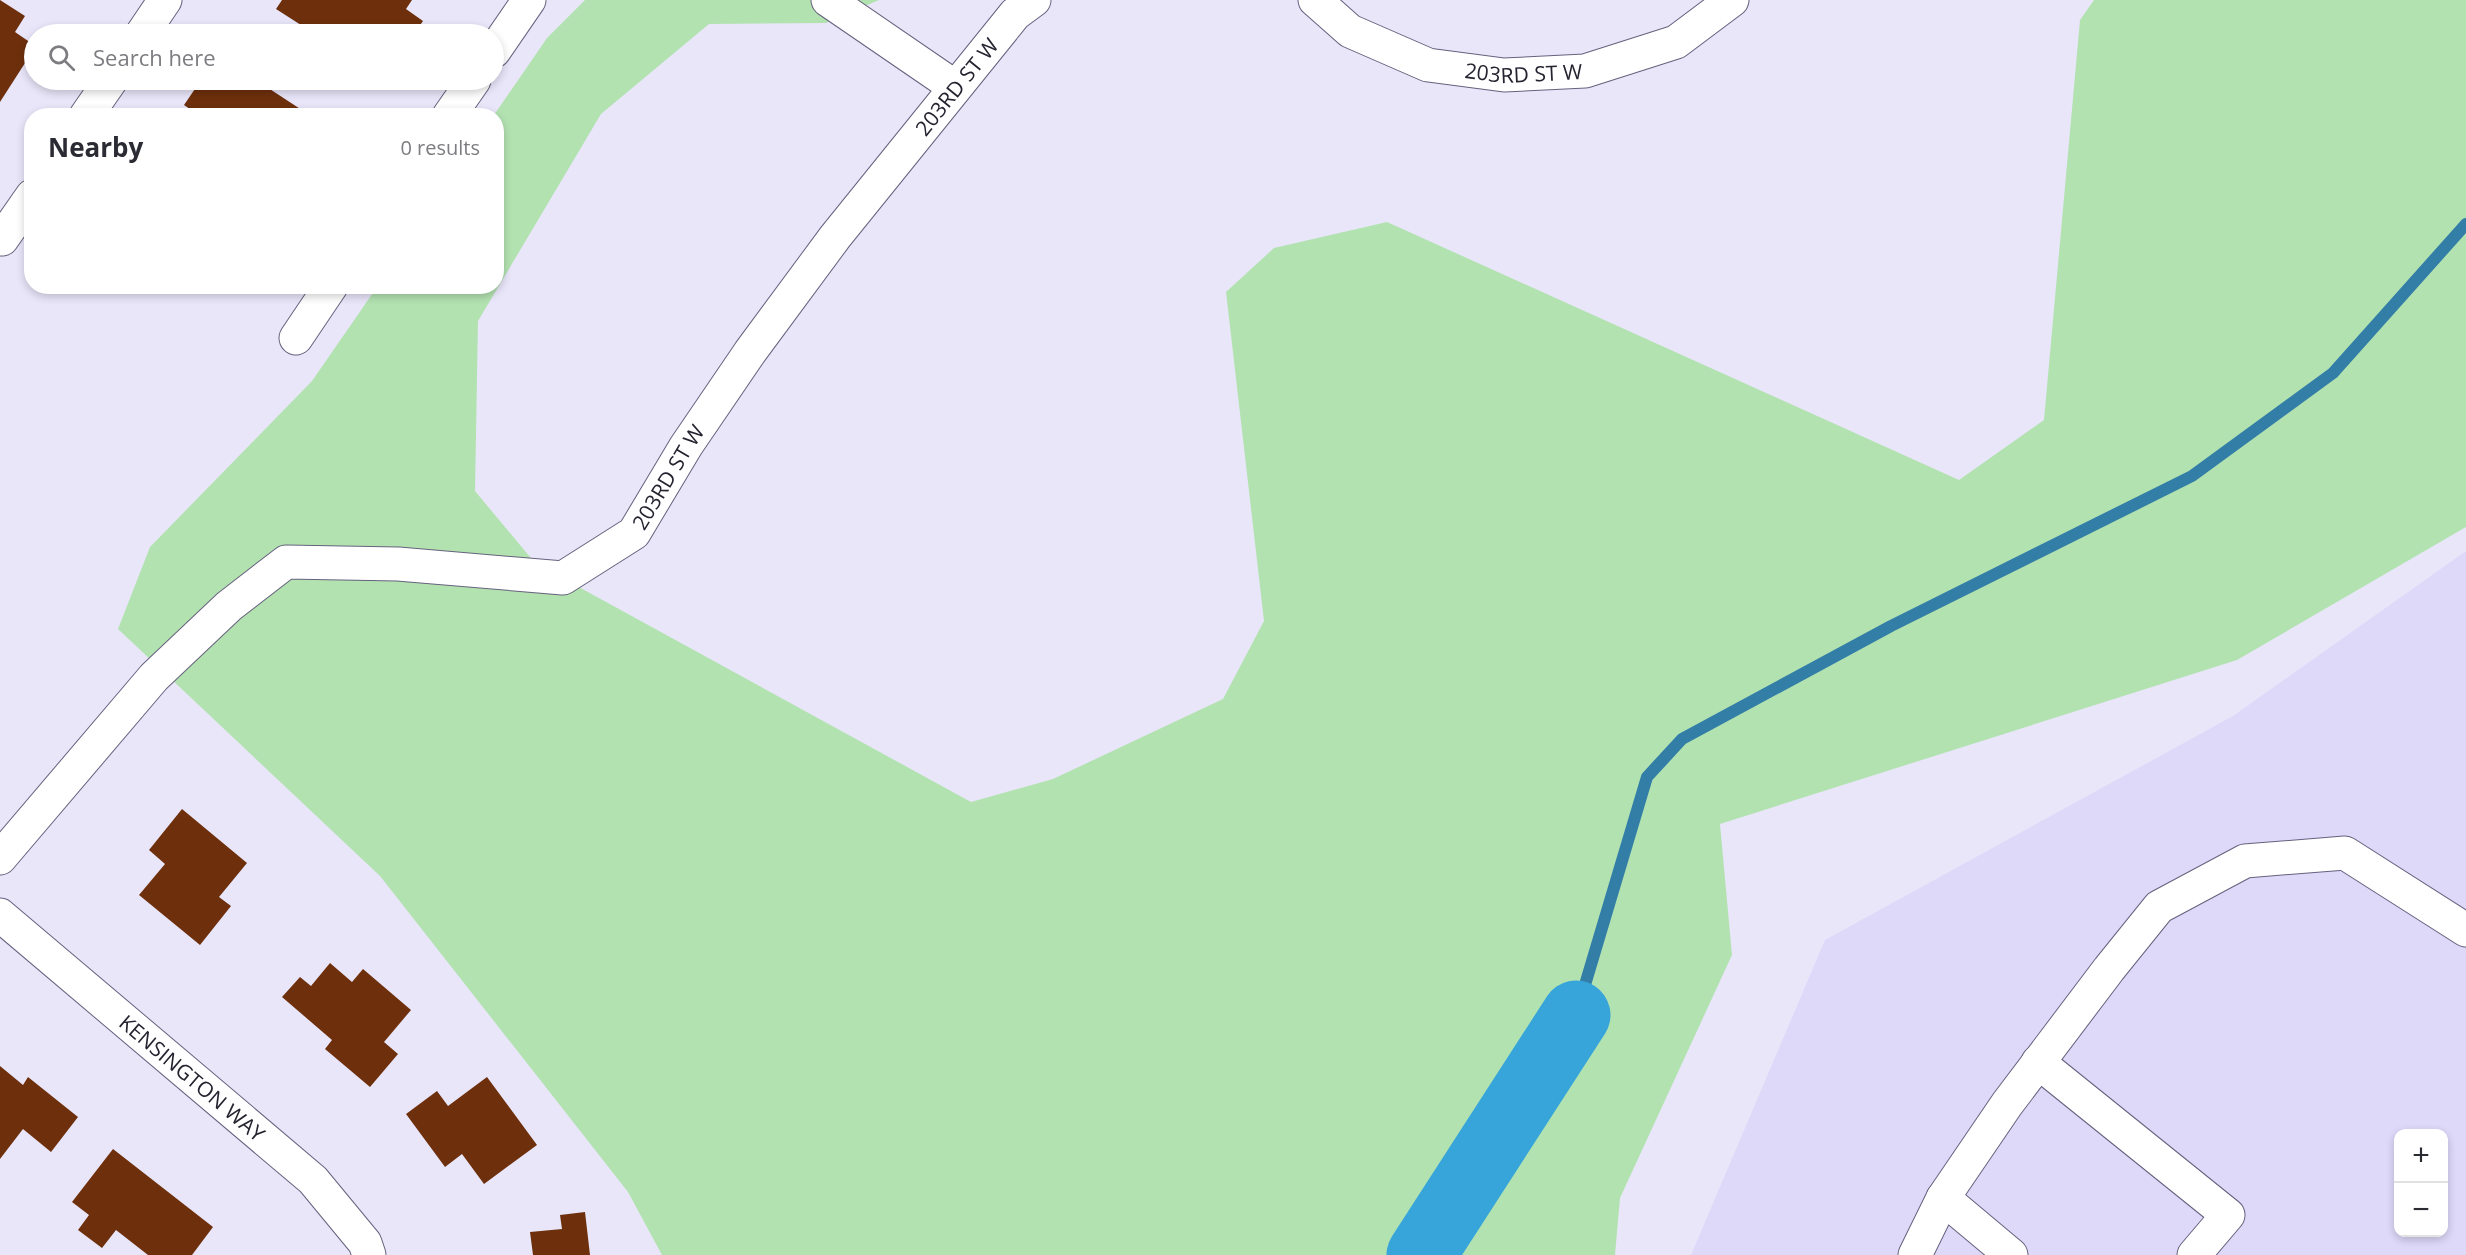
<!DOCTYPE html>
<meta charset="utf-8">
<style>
body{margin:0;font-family:"Open Sans",sans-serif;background:#f7f7f7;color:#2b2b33}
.controls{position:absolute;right:18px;bottom:18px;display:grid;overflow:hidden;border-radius:12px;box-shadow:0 3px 9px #0003}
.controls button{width:54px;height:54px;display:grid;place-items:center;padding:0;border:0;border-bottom:2px solid #e1e1e2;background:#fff;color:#2b2b33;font:30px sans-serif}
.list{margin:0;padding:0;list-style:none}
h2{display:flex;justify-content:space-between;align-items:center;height:78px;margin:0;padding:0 24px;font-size:26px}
h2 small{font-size:20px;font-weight:400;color:#7c7c81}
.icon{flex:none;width:33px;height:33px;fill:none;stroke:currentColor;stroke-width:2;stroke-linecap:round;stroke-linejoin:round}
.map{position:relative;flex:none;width:2466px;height:1255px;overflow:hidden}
.search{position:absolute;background:#fff;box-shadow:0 3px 9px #0003;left:24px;top:24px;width:480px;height:66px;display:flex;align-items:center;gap:15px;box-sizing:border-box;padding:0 21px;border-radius:33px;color:#7c7c81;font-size:22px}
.panel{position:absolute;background:#fff;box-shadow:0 3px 9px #0003;left:24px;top:108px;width:480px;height:186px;border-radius:24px}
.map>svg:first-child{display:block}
</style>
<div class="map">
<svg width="2466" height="1255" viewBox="0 0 2466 1255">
<rect width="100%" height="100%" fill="#e9e6fa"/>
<!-- built -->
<path fill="#ded8f9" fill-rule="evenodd" d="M2466 551V1255H1691L1825 940 2233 716ZM2398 1134H2444V1232H2398Z"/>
<!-- green -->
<polygon fill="#b3e2b1" points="585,0 879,0 826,23 709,24 601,114 478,321 475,491 535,563 971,802 1053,779 1223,699 1264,621 1226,292 1274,248 1387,222 1959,480 2044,420 2080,20 2094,0 2466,0 2466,527 2237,660 1720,824 1732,955 1620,1198 1615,1255 662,1255 628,1192 380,876 118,629 150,547 312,381 377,287 496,286 496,116 494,115 547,38"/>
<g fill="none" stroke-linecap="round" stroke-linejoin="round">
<!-- stream -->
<polyline stroke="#337ea7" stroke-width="12" points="1576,1015 1647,777 1682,739 1891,626 2192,476 2333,373 2466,224"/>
<!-- river -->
<polyline stroke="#38a5da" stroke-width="69" points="1421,1255 1576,1015"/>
</g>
<!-- building -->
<g fill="#6e300c">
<polygon points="0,0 25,16 15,32 34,45 34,49 0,102"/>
<polygon points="282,0 412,0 406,9 423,21 414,34 315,34 276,9"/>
<polygon points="201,80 222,80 225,82 226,80 256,80 311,116 200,116 184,105"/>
<polygon points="182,809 247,863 219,897 231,906 200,945 139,895 165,864 149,850"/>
<polygon points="330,963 352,982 363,969 411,1010 384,1042 398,1054 370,1087 325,1049 332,1040 282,997 300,977 311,986"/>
<polygon points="0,1066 23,1085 28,1077 78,1117 51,1152 23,1129 0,1159"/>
<polygon points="487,1077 537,1145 484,1184 462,1154 445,1167 406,1114 437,1091 448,1106"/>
<polygon points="113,1149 213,1227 192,1255 148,1255 116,1230 102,1248 78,1230 89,1215 72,1202"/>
<polygon points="585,1212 590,1255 533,1255 530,1232 562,1229 560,1215"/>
</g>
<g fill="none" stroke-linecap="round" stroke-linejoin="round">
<defs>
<g id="minor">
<polyline points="828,0 955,87"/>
<path id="s1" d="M1315 0 1350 31 1428 65 1504 75 1585 71 1676 42 1732 0"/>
<polyline points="142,34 165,0"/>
<polyline points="494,51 529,0"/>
<polyline points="86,116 111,80"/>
<polyline points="449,116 474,80"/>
<polyline points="2,239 32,196"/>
<polyline points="296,338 331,286"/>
<path id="s2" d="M0 858 154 677 229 606 286 562 398 564 563 578 634 533 686 446 750 352 835 237 1015 14 1034 0"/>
<path id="s3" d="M0 915 313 1180 365 1243 369 1255"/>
<polyline points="2038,1062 2228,1215 2194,1255"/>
<polyline points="1943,1198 2011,1255"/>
<polyline points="1915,1255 1943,1198 2007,1104 2109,969 2159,907 2245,861 2345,853 2466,930"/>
</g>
</defs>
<!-- minor casing -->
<use href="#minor" stroke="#66617d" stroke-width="35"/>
<!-- minor -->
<use href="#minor" stroke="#fff" stroke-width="33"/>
</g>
<g text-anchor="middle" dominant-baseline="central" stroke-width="6" stroke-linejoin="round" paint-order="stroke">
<!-- street labels -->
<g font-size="21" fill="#262330" stroke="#f6f5fc">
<text stroke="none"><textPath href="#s1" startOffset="228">203RD ST W</textPath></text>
<text stroke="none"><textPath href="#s2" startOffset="1326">203RD ST W</textPath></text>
<text stroke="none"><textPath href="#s2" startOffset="840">203RD ST W</textPath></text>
<text stroke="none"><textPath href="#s3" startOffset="252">KENSINGTON WAY</textPath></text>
</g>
</g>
</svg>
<div class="controls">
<button>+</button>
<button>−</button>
</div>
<div class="search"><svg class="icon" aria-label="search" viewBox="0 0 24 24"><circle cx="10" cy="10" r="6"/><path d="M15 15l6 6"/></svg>Search here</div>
<section class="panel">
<h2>Nearby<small>0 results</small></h2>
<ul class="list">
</ul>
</section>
</div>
